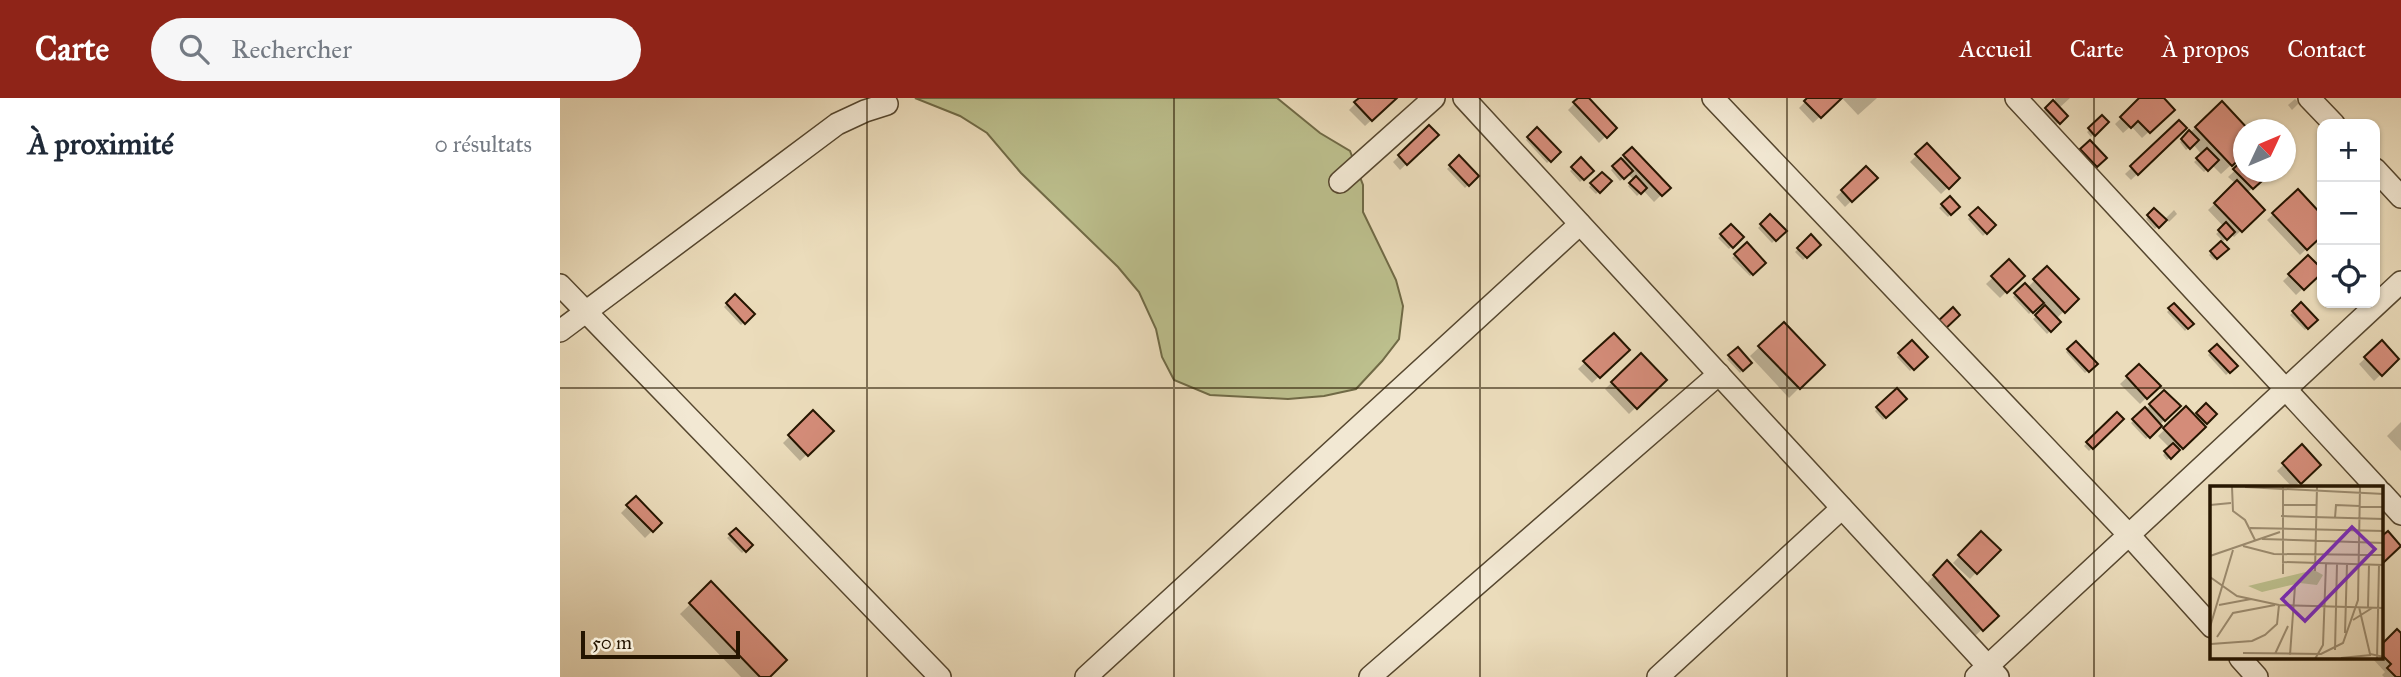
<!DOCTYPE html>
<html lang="fr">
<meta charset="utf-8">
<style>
body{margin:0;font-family:"IM FELL Great Primer",serif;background:#f6f6f7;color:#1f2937}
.controls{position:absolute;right:21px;top:21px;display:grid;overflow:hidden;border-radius:14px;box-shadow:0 2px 5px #0004}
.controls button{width:63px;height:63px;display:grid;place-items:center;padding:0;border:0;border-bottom:2px solid #e0e1e3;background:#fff;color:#1f2937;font:35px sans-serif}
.compass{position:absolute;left:1673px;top:21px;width:63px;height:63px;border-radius:50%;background:#fff;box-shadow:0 2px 5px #0004;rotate:46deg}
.scale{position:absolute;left:21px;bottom:18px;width:159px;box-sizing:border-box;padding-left:7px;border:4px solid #251500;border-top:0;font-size:19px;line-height:24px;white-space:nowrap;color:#251500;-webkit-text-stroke:5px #f2e8d3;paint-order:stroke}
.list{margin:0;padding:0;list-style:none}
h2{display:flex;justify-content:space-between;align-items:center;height:91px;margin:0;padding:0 28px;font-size:30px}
h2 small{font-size:23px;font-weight:400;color:#747a83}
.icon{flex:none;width:38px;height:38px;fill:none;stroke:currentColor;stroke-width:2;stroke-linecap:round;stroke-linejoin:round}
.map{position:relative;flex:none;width:1841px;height:579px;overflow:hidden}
header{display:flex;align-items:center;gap:42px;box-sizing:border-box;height:98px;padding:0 35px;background:#8f2418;color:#fff}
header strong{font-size:33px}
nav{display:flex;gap:38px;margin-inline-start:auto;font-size:24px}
.search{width:490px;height:63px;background:#f6f6f7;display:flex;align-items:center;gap:18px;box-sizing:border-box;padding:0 24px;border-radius:38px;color:#747a83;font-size:26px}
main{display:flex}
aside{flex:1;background:#fff}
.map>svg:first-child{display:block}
</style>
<header>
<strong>Carte</strong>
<div class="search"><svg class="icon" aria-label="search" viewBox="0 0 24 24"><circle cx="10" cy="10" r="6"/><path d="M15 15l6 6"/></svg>Rechercher</div>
<nav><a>Accueil</a><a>Carte</a><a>À propos</a><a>Contact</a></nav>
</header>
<main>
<aside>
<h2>À proximité<small>0 résultats</small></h2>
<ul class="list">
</ul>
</aside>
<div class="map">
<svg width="1841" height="579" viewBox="0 0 1841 579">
<rect width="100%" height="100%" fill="#ebdcbb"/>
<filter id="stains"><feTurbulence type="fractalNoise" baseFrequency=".00286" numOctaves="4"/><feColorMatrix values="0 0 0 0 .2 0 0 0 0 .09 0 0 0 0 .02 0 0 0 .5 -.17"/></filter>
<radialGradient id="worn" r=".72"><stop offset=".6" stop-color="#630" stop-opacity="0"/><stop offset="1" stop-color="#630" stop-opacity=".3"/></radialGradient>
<!-- green -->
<polygon fill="#bcbf8d" stroke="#706a46" stroke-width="2" points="355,0 717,0 760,35 790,53 803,87 803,114 836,182 843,208 839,241 822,263 796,291 764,298 728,301 650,297 614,282 602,259 596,231 579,194 558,169 461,75 427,35 400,18"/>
<!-- shadow -->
<g fill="#0003">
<polygon points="801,0 835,0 805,28 789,12"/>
<polygon points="1020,0 1026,0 1054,30 1039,45 1008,12"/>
<polygon points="1249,0 1280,0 1253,25 1239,10"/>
<polygon points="1282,0 1317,0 1298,17"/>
<polygon points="1495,0 1510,0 1498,11 1505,18 1496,27 1483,13 1495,3"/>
<polygon points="1582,0 1602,0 1612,12 1582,40 1571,28 1563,35 1555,26"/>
<polygon points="1735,1 1739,5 1732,12 1728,7"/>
<polygon points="1662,5 1684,32 1684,55 1661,76 1652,67 1644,74 1634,64 1642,57 1633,46 1626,52 1620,44"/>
<polygon points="1542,20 1546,24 1531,39 1527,34"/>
<polygon points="1619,25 1625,30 1571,82 1565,76"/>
<polygon points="869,29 877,37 840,72 833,64"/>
<polygon points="977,31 999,54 987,65 966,42"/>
<polygon points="1530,44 1544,60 1533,70 1519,55"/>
<polygon points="1367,47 1398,80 1381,96 1350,64"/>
<polygon points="1072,51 1108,90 1094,104 1083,92 1077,98 1068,88 1074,82 1068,76 1060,83 1051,72"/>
<polygon points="899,59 917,78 905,90 887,71"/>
<polygon points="1021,62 1032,73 1020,84 1010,73"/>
<polygon points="1684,64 1684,74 1710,74 1687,95 1703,112 1674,139 1671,136 1661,145 1666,151 1654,162 1649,157 1663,143 1656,136 1664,129 1648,112 1676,86 1668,79"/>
<polygon points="1306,70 1315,80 1285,109 1276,99"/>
<polygon points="1042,76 1049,83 1036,96 1029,89"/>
<polygon points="1737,94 1762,120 1762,136 1740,157 1707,122"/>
<polygon points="1390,100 1398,109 1388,119 1379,110"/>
<polygon points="1418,111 1434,127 1423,138 1408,121"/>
<polygon points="1594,112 1604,122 1614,112 1617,116 1609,124 1606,120 1595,131 1586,121"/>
<polygon points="1210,118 1224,133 1212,145 1198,130"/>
<polygon points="1171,128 1182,139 1169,151 1158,140"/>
<polygon points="1251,139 1259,147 1243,162 1235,154"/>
<polygon points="1187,146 1204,164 1190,178 1172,160"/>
<polygon points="1748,159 1761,173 1736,197 1723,183"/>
<polygon points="1449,164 1462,178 1440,200 1426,186"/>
<polygon points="1487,170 1516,201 1496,221 1499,224 1487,236 1473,221 1487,209 1482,204 1469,216 1453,199 1465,187 1467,190"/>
<polygon points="175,198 192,216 181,227 164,209"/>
<polygon points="1614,207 1631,226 1625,233 1607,214"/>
<polygon points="1741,207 1755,222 1745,232 1730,217"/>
<polygon points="1224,226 1262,267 1229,300 1190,258"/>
<polygon points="1054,237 1067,252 1032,285 1018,271"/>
<polygon points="1352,245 1365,259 1350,273 1337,259"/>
<polygon points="1516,245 1535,266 1525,275 1506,254"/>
<polygon points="1822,245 1837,261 1814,283 1799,266"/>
<polygon points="1657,248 1676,268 1666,277 1648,257"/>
<polygon points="1177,251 1190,264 1180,275 1167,261"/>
<polygon points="1081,257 1104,282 1069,316 1045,291"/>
<polygon points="1579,268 1598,288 1580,306 1560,286"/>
<polygon points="1336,292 1345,301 1323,322 1315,313"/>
<polygon points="1604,294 1618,308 1586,341 1571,325"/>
<polygon points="1646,307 1655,316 1607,362 1603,357 1610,350 1598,338 1626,311 1634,319"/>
<polygon points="253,315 271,333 240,363 223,345"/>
<polygon points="1557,317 1562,321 1529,353 1524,348"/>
<polygon points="1841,324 1841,353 1827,338"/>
<polygon points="1742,349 1759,367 1733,390 1717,373"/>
<polygon points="76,400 100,425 85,440 61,415"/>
<polygon points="176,432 190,447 182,455 167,440"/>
<polygon points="1421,435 1438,452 1410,481 1393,465"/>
<polygon points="1387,464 1436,518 1415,538 1367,485"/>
<polygon points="151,486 208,579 181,579 120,516"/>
<polygon points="1837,533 1841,537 1841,579 1824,579 1822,577 1825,574 1812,560 1822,560 1822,548"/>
</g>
<!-- building -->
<g fill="#d48c79" stroke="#251500" stroke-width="2">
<polygon points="799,0 837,0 812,23 794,4"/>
<polygon points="1018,0 1029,0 1057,30 1047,40 1013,4"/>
<polygon points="1247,0 1282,0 1261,20 1244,3"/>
<polygon points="1579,0 1604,0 1615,12 1590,35 1578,23 1571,30 1560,19"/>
<polygon points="1493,2 1508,18 1500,26 1485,10"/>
<polygon points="1662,3 1689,32 1684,32 1684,57 1672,68 1635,29"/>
<polygon points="1542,17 1549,24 1535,38 1528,30"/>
<polygon points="1619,22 1627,30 1578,77 1570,68"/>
<polygon points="869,27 879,37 847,67 838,57"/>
<polygon points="977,29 1001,54 991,64 967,39"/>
<polygon points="1629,32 1639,42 1630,51 1621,41"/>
<polygon points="1530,42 1547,60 1537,69 1520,51"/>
<polygon points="1367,45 1400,80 1389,91 1355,56"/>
<polygon points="1072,49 1111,90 1102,98 1063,57"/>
<polygon points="1647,50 1659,62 1648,73 1636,60"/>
<polygon points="899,57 919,78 909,88 889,67"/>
<polygon points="1021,59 1034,73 1024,82 1011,69"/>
<polygon points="1061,60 1073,73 1064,81 1052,68"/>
<polygon points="1684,61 1684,74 1712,74 1693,91 1673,71"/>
<polygon points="1306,68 1318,80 1292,104 1281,92"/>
<polygon points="1042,74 1052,83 1040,95 1030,85"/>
<polygon points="1076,78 1087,90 1081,96 1069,85"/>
<polygon points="1677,82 1705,112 1682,134 1654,105"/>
<polygon points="1738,91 1762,117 1762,138 1747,152 1712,115"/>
<polygon points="1390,98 1400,109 1391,117 1381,106"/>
<polygon points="1418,109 1436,127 1427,136 1409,117"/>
<polygon points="1594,110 1607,122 1599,130 1587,117"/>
<polygon points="1210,116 1227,133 1216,143 1200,126"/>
<polygon points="1666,124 1675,134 1667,142 1658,132"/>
<polygon points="1171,126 1184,139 1173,150 1160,136"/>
<polygon points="1251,136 1261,147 1247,160 1237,150"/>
<polygon points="1661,143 1669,151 1657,161 1650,153"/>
<polygon points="1187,144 1206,165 1193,177 1174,156"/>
<polygon points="1748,157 1762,171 1762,175 1744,192 1728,176"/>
<polygon points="1449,161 1465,178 1447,195 1431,178"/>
<polygon points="1487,168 1519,201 1505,215 1473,181"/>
<polygon points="1465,185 1484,205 1473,215 1454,195"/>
<polygon points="175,196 195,216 185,226 166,205"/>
<polygon points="1741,204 1758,222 1748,231 1732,213"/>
<polygon points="1614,205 1634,226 1628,231 1608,210"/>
<polygon points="1485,207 1501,224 1491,234 1475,217"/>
<polygon points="1393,209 1400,217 1383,233 1376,225"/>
<polygon points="1224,224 1265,267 1240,291 1198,248"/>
<polygon points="1054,235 1070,252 1040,280 1023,263"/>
<polygon points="1352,242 1368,259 1354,272 1338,255"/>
<polygon points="1822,242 1839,261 1822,278 1804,259"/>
<polygon points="1516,243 1538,266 1529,274 1507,251"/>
<polygon points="1657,246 1678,268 1670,275 1649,253"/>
<polygon points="1178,249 1192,265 1183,273 1168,257"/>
<polygon points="1081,255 1107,282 1077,311 1051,284"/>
<polygon points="1579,266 1601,288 1587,301 1566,278"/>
<polygon points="1337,290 1347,301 1326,320 1316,309"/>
<polygon points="1604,292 1621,308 1605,323 1589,306"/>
<polygon points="1646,305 1657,316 1647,326 1636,315"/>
<polygon points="1626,308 1646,329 1623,351 1603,330"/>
<polygon points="1585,309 1602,328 1590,340 1572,321"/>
<polygon points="253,312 274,333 248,358 228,337"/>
<polygon points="1557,314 1564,321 1533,351 1526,344"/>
<polygon points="1613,345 1620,352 1611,361 1604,353"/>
<polygon points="1742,346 1761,367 1741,386 1722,365"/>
<polygon points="76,398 102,425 93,434 66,407"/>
<polygon points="176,430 193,447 186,454 169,436"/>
<polygon points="1421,433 1441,452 1417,476 1398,457"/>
<polygon points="1828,433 1841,448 1822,466 1822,438"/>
<polygon points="1387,462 1439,518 1423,533 1373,477"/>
<polygon points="151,483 227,562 210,579 200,579 129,505"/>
<polygon points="1837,531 1841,535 1841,579 1836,579 1827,570 1831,566 1822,557 1822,546"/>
</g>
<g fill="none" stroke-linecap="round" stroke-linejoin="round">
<defs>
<g id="street">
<polyline points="904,0 1438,579"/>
<polyline points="1153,0 1569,437 1652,529"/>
<polyline points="1456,0 1817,390"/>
<polyline points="1749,0 1774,26"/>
<polyline points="1815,71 1841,99"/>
<polyline points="780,84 874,0"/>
<polyline points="0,187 380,579"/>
<polyline points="0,233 277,26 305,13 327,6"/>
<polyline points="1822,395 1841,416"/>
<polyline points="1680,560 1697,579"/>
<polyline points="526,579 1020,126"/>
<polyline points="810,579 1159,276"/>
<polyline points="1098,579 1282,410"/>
<polyline points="1416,579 1841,184"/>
</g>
</defs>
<!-- street casing -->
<use href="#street" stroke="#56472f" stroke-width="24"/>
<!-- street -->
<use href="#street" stroke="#f2e8d3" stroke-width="21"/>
</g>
<!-- grid -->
<path fill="none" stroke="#251500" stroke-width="2" stroke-opacity="0.55" d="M307 0V579M614 0V579M920 0V579M1227 0V579M1534 0V579M0 290H1841"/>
<!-- overview -->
<g transform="translate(1650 388)">
<rect width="173" height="173" fill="#ebdcbb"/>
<path d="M104 84 113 89 107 99 90 97 52 106 38 100Z" fill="#bcbf8d"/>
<path fill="none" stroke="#9c8c70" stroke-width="2" d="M22 1 23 25 35 34 45 54M35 1 174 8M73 1V88M0 19 21 17M72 19H106M71 30 174 33M125 32 126 19 174 21M40 42 174 45M52 53 174 57M33 60 64 68 174 69M0 70 70 46M72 76 174 79M105 85 107 1M0 91 27 110 69 119 174 122M9 119 41 113M149 121 160 168 174 171M158 121 159 79M143 134 162 122M0 141 23 64M135 147 137 78M7 151 23 127 65 119M1 158 42 155 55 149 67 138 69 119M125 164 127 78M33 167 111 168 133 157 148 114 150 1M65 168 78 140M80 169 85 100M131 172 161 169M105 173 113 159 116 78M167 173 169 79"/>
<path fill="#7b2cbf" fill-opacity="0.15" stroke="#7b2cbf" stroke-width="3.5" d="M142 41 165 63 95 135 72 113Z"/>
<rect width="173" height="173" fill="none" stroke="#251500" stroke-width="3.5"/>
</g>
<rect width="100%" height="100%" filter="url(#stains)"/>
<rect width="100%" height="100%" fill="url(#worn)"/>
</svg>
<div class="controls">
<button>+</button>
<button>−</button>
<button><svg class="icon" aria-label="locate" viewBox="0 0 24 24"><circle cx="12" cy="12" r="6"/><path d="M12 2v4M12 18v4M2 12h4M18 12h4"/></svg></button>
</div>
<svg class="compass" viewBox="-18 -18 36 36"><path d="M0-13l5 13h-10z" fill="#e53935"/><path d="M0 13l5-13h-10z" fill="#747a83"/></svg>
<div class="scale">50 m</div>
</div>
</main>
